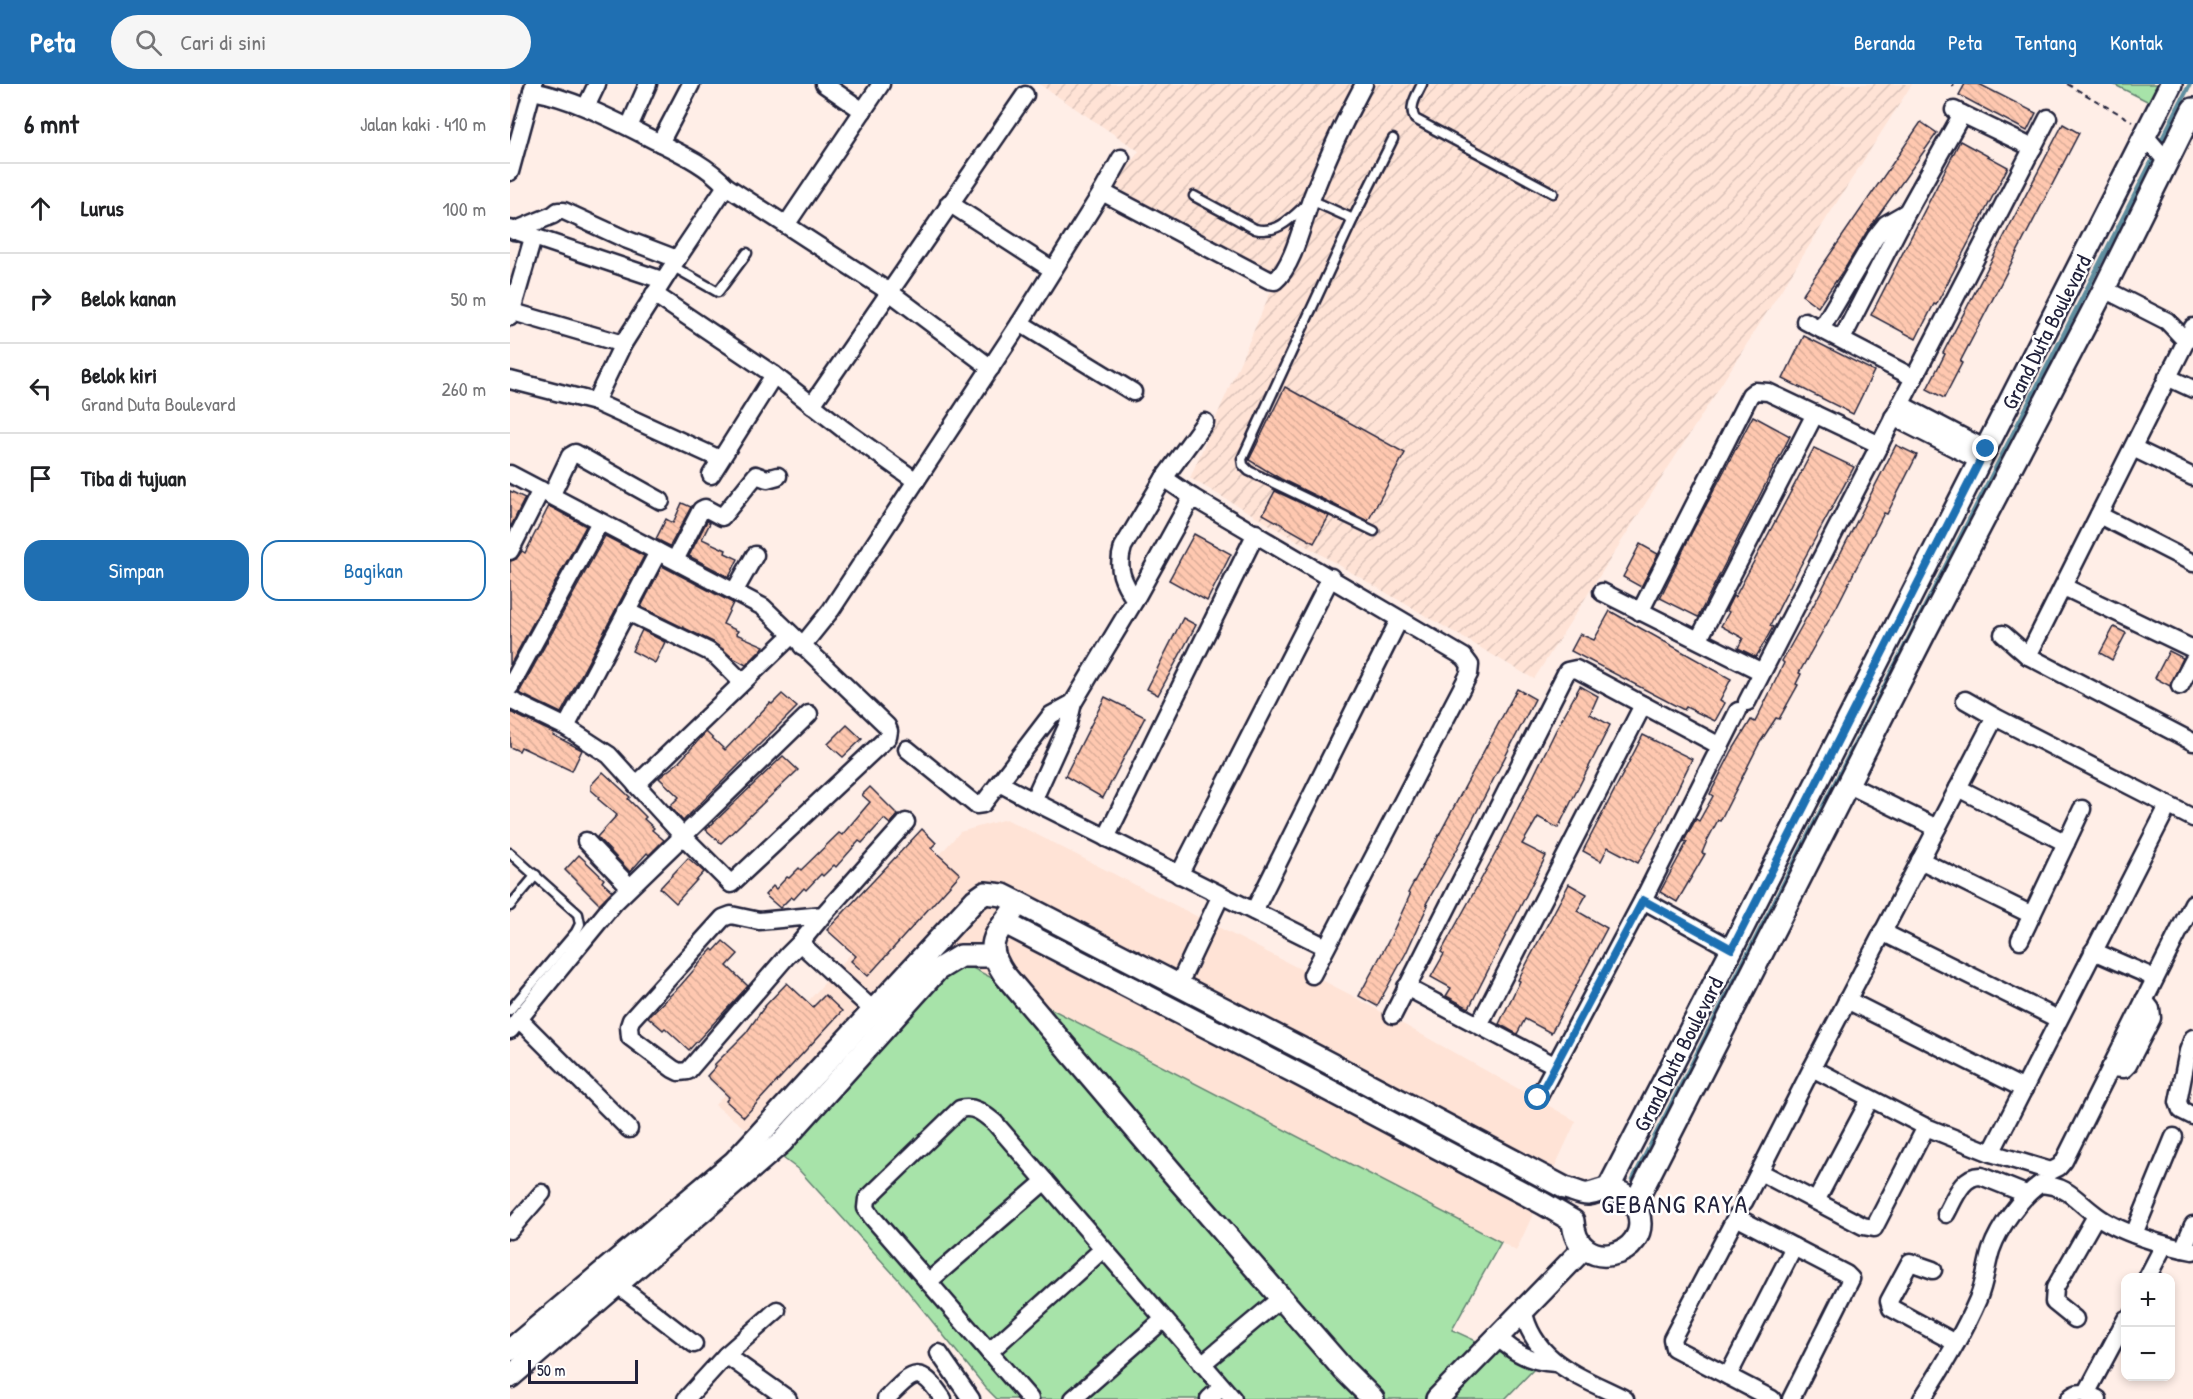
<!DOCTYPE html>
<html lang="id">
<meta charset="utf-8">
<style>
body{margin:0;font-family:"Patrick Hand",sans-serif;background:#f6f6f6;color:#202124}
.controls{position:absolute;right:18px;bottom:18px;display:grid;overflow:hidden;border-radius:12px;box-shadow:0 3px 9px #0003}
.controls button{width:54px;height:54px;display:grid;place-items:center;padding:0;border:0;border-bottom:2px solid #e0e0e0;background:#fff;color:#202124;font:30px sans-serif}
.scale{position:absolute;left:18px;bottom:15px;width:110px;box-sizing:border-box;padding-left:6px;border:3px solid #22223b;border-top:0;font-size:16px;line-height:21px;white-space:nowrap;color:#22223b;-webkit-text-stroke:4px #fff;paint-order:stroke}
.stop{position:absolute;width:18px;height:18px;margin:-14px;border:4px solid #1f6fb2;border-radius:50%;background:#fff}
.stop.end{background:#1f6fb2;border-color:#fff;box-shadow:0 2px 6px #0008}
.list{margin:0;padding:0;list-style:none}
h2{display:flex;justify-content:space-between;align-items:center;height:78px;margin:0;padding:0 24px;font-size:26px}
h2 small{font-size:20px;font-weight:400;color:#757577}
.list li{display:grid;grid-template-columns:39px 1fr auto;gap:18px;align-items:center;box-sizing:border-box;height:90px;padding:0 24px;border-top:2px solid #e0e0e0}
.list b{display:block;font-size:22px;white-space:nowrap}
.list p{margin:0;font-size:20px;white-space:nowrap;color:#757577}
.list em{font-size:20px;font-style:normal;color:#757577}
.actions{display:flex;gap:12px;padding:18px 24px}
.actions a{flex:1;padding:14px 0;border:2px solid #1f6fb2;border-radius:18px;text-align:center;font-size:21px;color:#1f6fb2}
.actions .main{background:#1f6fb2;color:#fff}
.icon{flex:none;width:33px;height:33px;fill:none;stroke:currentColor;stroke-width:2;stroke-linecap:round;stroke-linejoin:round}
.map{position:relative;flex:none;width:1683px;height:1315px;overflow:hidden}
header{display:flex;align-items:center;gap:36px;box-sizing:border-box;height:84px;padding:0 30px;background:#1f6fb2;color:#fff}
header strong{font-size:28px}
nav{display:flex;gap:33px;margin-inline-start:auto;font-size:21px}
.search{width:420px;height:54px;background:#f6f6f6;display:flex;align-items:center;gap:15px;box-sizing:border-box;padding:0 21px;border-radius:33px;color:#757577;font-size:22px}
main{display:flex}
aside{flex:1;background:#fff}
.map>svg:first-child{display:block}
</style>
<header>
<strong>Peta</strong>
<div class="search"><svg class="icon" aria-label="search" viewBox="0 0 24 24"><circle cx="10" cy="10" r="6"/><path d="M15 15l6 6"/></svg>Cari di sini</div>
<nav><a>Beranda</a><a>Peta</a><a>Tentang</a><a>Kontak</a></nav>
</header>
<main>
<aside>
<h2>6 mnt<small>Jalan kaki · 410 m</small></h2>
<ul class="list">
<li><svg class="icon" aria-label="ahead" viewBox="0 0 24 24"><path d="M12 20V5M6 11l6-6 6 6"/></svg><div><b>Lurus</b></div><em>100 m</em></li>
<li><svg class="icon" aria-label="right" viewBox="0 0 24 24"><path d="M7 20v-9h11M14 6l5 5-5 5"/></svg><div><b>Belok kanan</b></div><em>50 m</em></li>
<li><svg class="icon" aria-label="left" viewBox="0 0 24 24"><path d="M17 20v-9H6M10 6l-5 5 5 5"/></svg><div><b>Belok kiri</b><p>Grand Duta Boulevard</p></div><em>260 m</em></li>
<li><svg class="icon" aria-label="arrive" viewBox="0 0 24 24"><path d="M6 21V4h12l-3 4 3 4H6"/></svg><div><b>Tiba di tujuan</b></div></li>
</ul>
<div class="actions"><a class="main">Simpan</a><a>Bagikan</a></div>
</aside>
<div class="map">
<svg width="1683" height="1315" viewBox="0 0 1683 1315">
<defs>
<pattern id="industrial-furrows" width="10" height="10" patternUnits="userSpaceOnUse" patternTransform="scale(1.5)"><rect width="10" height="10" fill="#ffe3d6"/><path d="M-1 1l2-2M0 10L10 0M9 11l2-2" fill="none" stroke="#dac2b9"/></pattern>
<pattern id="building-back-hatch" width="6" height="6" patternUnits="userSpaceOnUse" patternTransform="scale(1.5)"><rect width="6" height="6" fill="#ffc8b0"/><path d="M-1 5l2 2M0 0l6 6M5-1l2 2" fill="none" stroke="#daac98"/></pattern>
</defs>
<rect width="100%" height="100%" fill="#ffeee7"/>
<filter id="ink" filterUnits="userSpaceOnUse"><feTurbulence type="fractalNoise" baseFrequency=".0167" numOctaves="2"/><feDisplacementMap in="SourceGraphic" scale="12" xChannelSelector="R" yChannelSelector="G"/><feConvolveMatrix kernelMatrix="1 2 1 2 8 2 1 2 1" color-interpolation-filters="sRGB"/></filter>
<g filter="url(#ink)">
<!-- built -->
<polygon fill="#ffe3d6" points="496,735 841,911 1066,1037 1006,1167 991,1158 269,1071 205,1021 450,748"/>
<!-- industrial -->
<polygon fill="url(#industrial-furrows)" points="529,0 1402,0 1024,595 680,394 764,200 605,102 629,67"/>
<!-- green -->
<g fill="#a7e3a9" stroke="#648272" stroke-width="1.5">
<polygon points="1603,0 1660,0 1649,23"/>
<polygon points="447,876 991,1158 942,1246 1025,1284 995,1315 487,1315 476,1304 388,1195 289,1086 269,1071"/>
</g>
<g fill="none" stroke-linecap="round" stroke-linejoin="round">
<!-- stream -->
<g stroke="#5e8e9f" stroke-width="4.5">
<polyline points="1649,61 1680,0"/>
<polyline points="596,879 781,974"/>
<polyline points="807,986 977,1078"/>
<polyline points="1123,1095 1645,71"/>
</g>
</g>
<!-- building -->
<g fill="url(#building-back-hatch)" stroke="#22223b" stroke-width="1.5">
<polygon points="1455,0 1469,0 1526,29 1517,47 1449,11"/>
<polygon points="1411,38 1427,49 1356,149 1337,181 1308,223 1292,211"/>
<polygon points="1553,40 1569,49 1450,278 1452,279 1434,314 1417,305 1435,270 1433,269"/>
<polygon points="1450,57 1498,83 1426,221 1424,220 1406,255 1361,231"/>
<polygon points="1294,252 1364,287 1343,330 1273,295"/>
<polygon points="775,303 895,369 858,437 771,395 739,376"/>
<polygon points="1243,332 1280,352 1188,533 1150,514 1182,448"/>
<polygon points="1386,361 1407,371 1377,430 1374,429 1327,522 1289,589 1291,590 1286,600 1288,601 1269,635 1266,634 1249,660 1210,737 1208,736 1197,757 1192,769 1195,770 1167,818 1150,808 1177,758 1174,757 1186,735 1189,737 1203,712 1200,710 1222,667 1241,636 1245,638 1258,612 1274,579 1272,577 1308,513"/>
<polygon points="1304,364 1344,383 1287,488 1260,542 1263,543 1246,573 1228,564 1233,554 1211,542 1219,528 1216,526 1223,512 1225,513"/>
<polygon points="0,407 15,414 0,444"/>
<polygon points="765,407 819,432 804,459 753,430"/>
<polygon points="172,419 181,423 160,462 146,455 156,435 163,439"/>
<polygon points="39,422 76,442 0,581 0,477 6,475 12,467 15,469"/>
<polygon points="197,437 200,439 192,455 216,466 215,469 228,475 219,493 179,472"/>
<polygon points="684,450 721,470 697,517 659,496"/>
<polygon points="95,452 134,472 51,629 9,609"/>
<polygon points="1130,460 1148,470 1131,503 1113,493"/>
<polygon points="152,482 223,519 213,540 228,547 226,550 254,562 252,565 236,581 223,574 203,558 131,523"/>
<polygon points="1100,527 1221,595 1210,616 1215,619 1205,637 1176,623 1174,626 1061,567 1070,550 1084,556"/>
<polygon points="673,534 686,541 648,611 637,605"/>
<polygon points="1604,543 1616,549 1602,576 1590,569"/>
<polygon points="132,546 155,558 145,579 122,567"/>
<polygon points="1659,567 1673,574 1660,602 1645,594"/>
<polygon points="1070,602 1088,612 1080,630 1100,641 1048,744 1028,733 1012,760 1036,772 959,924 936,912 941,904 921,893 934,870 931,868 990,761 1046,646"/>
<polygon points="1007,605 1025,615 949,762 916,820 918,821 896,869 867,922 849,912 879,856 900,811 898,809"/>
<polygon points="272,610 287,623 173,737 160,722 169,713 149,694 169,678 196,648 215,666 260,619 262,620"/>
<polygon points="595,613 635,633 593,714 555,692"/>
<polygon points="0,628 44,649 43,651 72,666 62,687 11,663 9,667 0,663"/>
<polygon points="337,641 352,655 333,673 318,660"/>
<polygon points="1133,651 1182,675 1153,735 1128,779 1098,763 1091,777 1073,767"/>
<polygon points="273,672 288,686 211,759 196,746"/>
<polygon points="93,688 120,713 118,715 136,733 134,735 144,744 142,746 154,756 139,771 137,769 120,788 87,753 107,731 88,715 89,713 81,706 81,701"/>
<polygon points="360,703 388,731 380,740 374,735 352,759 349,757 326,783 324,781 313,792 311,790 296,806 294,804 284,815 281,813 270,824 255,811 263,802 266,805 277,793 279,794 289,784 291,786 329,749 332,751 360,718 352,711"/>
<polygon points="412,745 426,759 421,764 450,790 358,892 341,877 346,872 317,846"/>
<polygon points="69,771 94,795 92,798 102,807 89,820 55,786"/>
<polygon points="178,774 194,788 166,819 150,804"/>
<polygon points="1059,800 1077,810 1067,827 1097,844 1041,949 1015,935 1007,950 989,940 1010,897 1008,896"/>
<polygon points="213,857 228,870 217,882 238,902 179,966 155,944 153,946 138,933 170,902 202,865 204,867"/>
<polygon points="277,899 303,923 315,911 332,927 234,1033 216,1017 219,1013 197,992 206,982 204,981 236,949 255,922"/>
</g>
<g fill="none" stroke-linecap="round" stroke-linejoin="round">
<defs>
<g id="service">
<path d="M912 0C907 11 898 23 905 35L1043 109"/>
<path d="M684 112 745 145C769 151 784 131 801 116L843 135"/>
<polyline points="162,182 208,208 237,169"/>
<polyline points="864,447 739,387 733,381 732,375 843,135 883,55"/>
<polyline points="0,769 68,830 70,840 66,848 0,926"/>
<polyline points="0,822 26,791"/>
</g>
<g id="minor">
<polyline points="314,0 353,27"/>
<path d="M22 7C65 15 104 36 142 55 168 68 196 80 216 102"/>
<polyline points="76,23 87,0"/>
<polyline points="1444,26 1523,64"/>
<polyline points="119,43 138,0"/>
<polyline points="1636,53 1658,79"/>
<polyline points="150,59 181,0"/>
<polyline points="0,88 24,0"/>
<path d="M592 108 759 196 765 197C784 181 793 136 802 113 817 74 834 37 854 0"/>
<polyline points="439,119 543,186"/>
<polyline points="276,141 371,0"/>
<polyline points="0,145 152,196"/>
<polyline points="4,147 43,131 48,127 54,127 115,155 167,175 216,102 381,209 481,284"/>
<polyline points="1594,205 1657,237 1675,256"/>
<polyline points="144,210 264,291 333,345 406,397"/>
<polyline points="3,228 113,260"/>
<polyline points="0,233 23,154"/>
<polyline points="1295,237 1404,294"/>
<polyline points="510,239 623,308"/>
<polyline points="1683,243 1518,572 1683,658"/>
<polyline points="1311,245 1365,154 1376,140 1397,128"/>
<polyline points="1332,255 1397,128 1452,30"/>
<polyline points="1657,293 1683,305"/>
<polyline points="0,296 85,318 210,375"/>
<polyline points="85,318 113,260 167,175"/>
<polyline points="1390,320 1476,365"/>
<polyline points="302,321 515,11"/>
<polyline points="1383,333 1470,377"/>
<polyline points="1623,364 1683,393"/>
<polyline points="0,390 253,523 377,642 379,647 378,653 221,800 172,751 99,671 56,643 0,616"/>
<polyline points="201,391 264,291"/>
<polyline points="654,394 682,413"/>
<polyline points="41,412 60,372 65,369 151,417"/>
<polyline points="1589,431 1683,479"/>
<polyline points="0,467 31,406"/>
<polyline points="165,476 191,426 195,424 212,433 246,391 257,395 268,392"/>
<polyline points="1554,503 1683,565"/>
<polyline points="224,508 245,471"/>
<polyline points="1092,508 1252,588"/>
<path d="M625 516C613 498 606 485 613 463L654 394 695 338"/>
<polyline points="116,527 198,567 207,573 232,598"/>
<polyline points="1130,528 1240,311 1245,307 1258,308 1370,361"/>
<polyline points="1493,550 1518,572"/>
<polyline points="1189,555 1305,330"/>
<polyline points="292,562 321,526 510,239 592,108 611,74"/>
<polyline points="1670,602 1683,577"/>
<polyline points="0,603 90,438"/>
<polyline points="1455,616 1485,633 1683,734"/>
<polyline points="1237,618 1538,34"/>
<polyline points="56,643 148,468"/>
<polyline points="397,665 466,721 473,720 489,699"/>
<polyline points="126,701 281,552"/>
<polyline points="1339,701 1427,744"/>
<polyline points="1448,704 1556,759"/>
<polyline points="523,717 489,699 541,631 563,619"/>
<polyline points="596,754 746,449"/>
<polyline points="76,757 119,802"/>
<polyline points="1410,776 1522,831"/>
<polyline points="669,791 821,493"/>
<polyline points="711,811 816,863"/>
<polyline points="1133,816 1222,865"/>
<polyline points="744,827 889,536"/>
<polyline points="313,831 249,837 221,831 213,834 121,936 119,942 120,953 163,985 169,988 178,987 277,872 290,859 313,831 396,738"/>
<polyline points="1372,848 1548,935"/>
<polyline points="1510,856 1572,725"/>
<polyline points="290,859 364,927"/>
<polyline points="1583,867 1645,894"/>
<polyline points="668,902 711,811 523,717 558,640 563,619 625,516 682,413 954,573 960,581 959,590 802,891"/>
<polyline points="896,903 1044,981"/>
<polyline points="1337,916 1514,1005"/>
<polyline points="883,931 1057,587 1066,585 1210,662"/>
<polyline points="9,935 119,1045"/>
<polyline points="969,941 1133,621"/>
<polyline points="0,946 104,819 299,630"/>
<polyline points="1683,954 1678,967 1668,1018 1671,1026 1683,1032"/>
<polyline points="1302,984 1416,1043 1481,1069 1541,1087 1549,1083 1554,1077 1683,819"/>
<polyline points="1600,984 1614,985 1618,981 1642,934 1641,925 1634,916"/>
<polyline points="1028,1014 1133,816 1228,627"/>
<polyline points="1481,1069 1658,722"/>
<polyline points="1250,1088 1353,1142 1364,1144 1416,1043"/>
<polyline points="1306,1117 1360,1015"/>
<polyline points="1234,1118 1302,984 1485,633"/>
<path d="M1436 1130C1444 1116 1452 1091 1471 1092L1516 1110"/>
<polyline points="0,1146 32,1109"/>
<polyline points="1624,1150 1664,1053"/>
<polyline points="1673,1165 1683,1141"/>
<polyline points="1423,1186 1400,1178 1379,1217 1381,1224 1446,1259"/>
<polyline points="1637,1194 1654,1161"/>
<polyline points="418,1198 535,1097"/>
<polyline points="108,1201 184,1260"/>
<path d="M1013 1225C1023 1279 1072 1293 1115 1315"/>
<polyline points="1565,1235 1544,1218 1545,1204 1586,1132"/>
<path d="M987 1252C1003 1269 1022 1278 1045 1279"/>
<polyline points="479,1268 593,1165"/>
<polyline points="429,1269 461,1315"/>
<polyline points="216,1271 278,1315"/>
<polyline points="692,1280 771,1214"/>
<polyline points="1218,1292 1284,1163"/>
<polyline points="1576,1310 1616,1235"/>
<polyline points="176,1315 216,1271 267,1226"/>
<path d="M376 1315C403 1288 409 1279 433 1315"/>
<path d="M520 1315 362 1133 356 1124 357 1115 450 1025C465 1021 474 1030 485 1039L723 1315"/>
<polyline points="563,1315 654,1235"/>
<polyline points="699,1315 712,1303"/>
<polyline points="1262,1315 1164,1264 1162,1255 1226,1133 1336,1190 1341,1195 1281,1315"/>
<path d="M1412 1315C1433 1283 1453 1250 1468 1215 1475 1199 1476 1182 1481 1166 1489 1143 1511 1113 1530 1100 1559 1102 1565 1116 1586 1131 1608 1148 1655 1162 1683 1167"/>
<path d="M1559 1315C1567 1305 1577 1310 1588 1315"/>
</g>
<g id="tertiary">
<path d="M503 827C484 853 474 860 494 890L671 1099 833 1285 863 1315"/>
<polyline points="1098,1105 1222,865 1661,0"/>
<polyline points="1124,1121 1413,552 1594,205 1683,25"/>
<path d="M0 1266 224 1078 465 816 475 809 493 811 509 819 800 969 1055 1104C1061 1105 1072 1111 1078 1110 1090 1109 1093 1101 1109 1108 1118 1111 1125 1119 1128 1128 1143 1173 1066 1193 1063 1137L1034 1120 790 991 495 839"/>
<polyline points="0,1293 272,1058 427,886 450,872 483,872"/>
<polyline points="927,1315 1074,1164"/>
</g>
</defs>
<!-- service casing -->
<use href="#service" stroke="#22223b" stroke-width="13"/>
<!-- minor casing -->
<use href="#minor" stroke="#22223b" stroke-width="21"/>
<!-- tertiary casing -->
<use href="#tertiary" stroke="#22223b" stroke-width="26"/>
<!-- path -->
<g stroke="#22223b" stroke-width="2" stroke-dasharray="6 4.5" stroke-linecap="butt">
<polyline points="1557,0 1622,37"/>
<polyline points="1442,3 1444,0"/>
</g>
<!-- service -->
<use href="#service" stroke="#fff" stroke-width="8"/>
<!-- minor -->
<use href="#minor" stroke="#fff" stroke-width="16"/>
<!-- tertiary -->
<use href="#tertiary" stroke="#fff" stroke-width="21"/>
</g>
</g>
<g fill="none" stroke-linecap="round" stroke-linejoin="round" filter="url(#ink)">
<!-- route -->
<polyline stroke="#1f6fb2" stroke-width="8" points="1028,1014 1133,816 1222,865 1476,365"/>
</g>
<g text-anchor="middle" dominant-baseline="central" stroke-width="5" stroke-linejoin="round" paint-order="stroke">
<!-- street labels -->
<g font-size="22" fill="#22223b" stroke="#fff">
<text transform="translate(1536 248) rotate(-63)">Grand Duta Boulevard</text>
<text transform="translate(1168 970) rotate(-63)">Grand Duta Boulevard</text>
</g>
<!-- quarter labels -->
<g font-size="26" letter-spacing="1.5" fill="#22223b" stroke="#fff">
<text x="1165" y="1119">GEBANG RAYA</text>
</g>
</g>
</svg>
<div class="controls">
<button>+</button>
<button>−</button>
</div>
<div class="scale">50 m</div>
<div class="stop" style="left:1028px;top:1014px"></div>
<div class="stop end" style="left:1476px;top:365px"></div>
</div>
</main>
